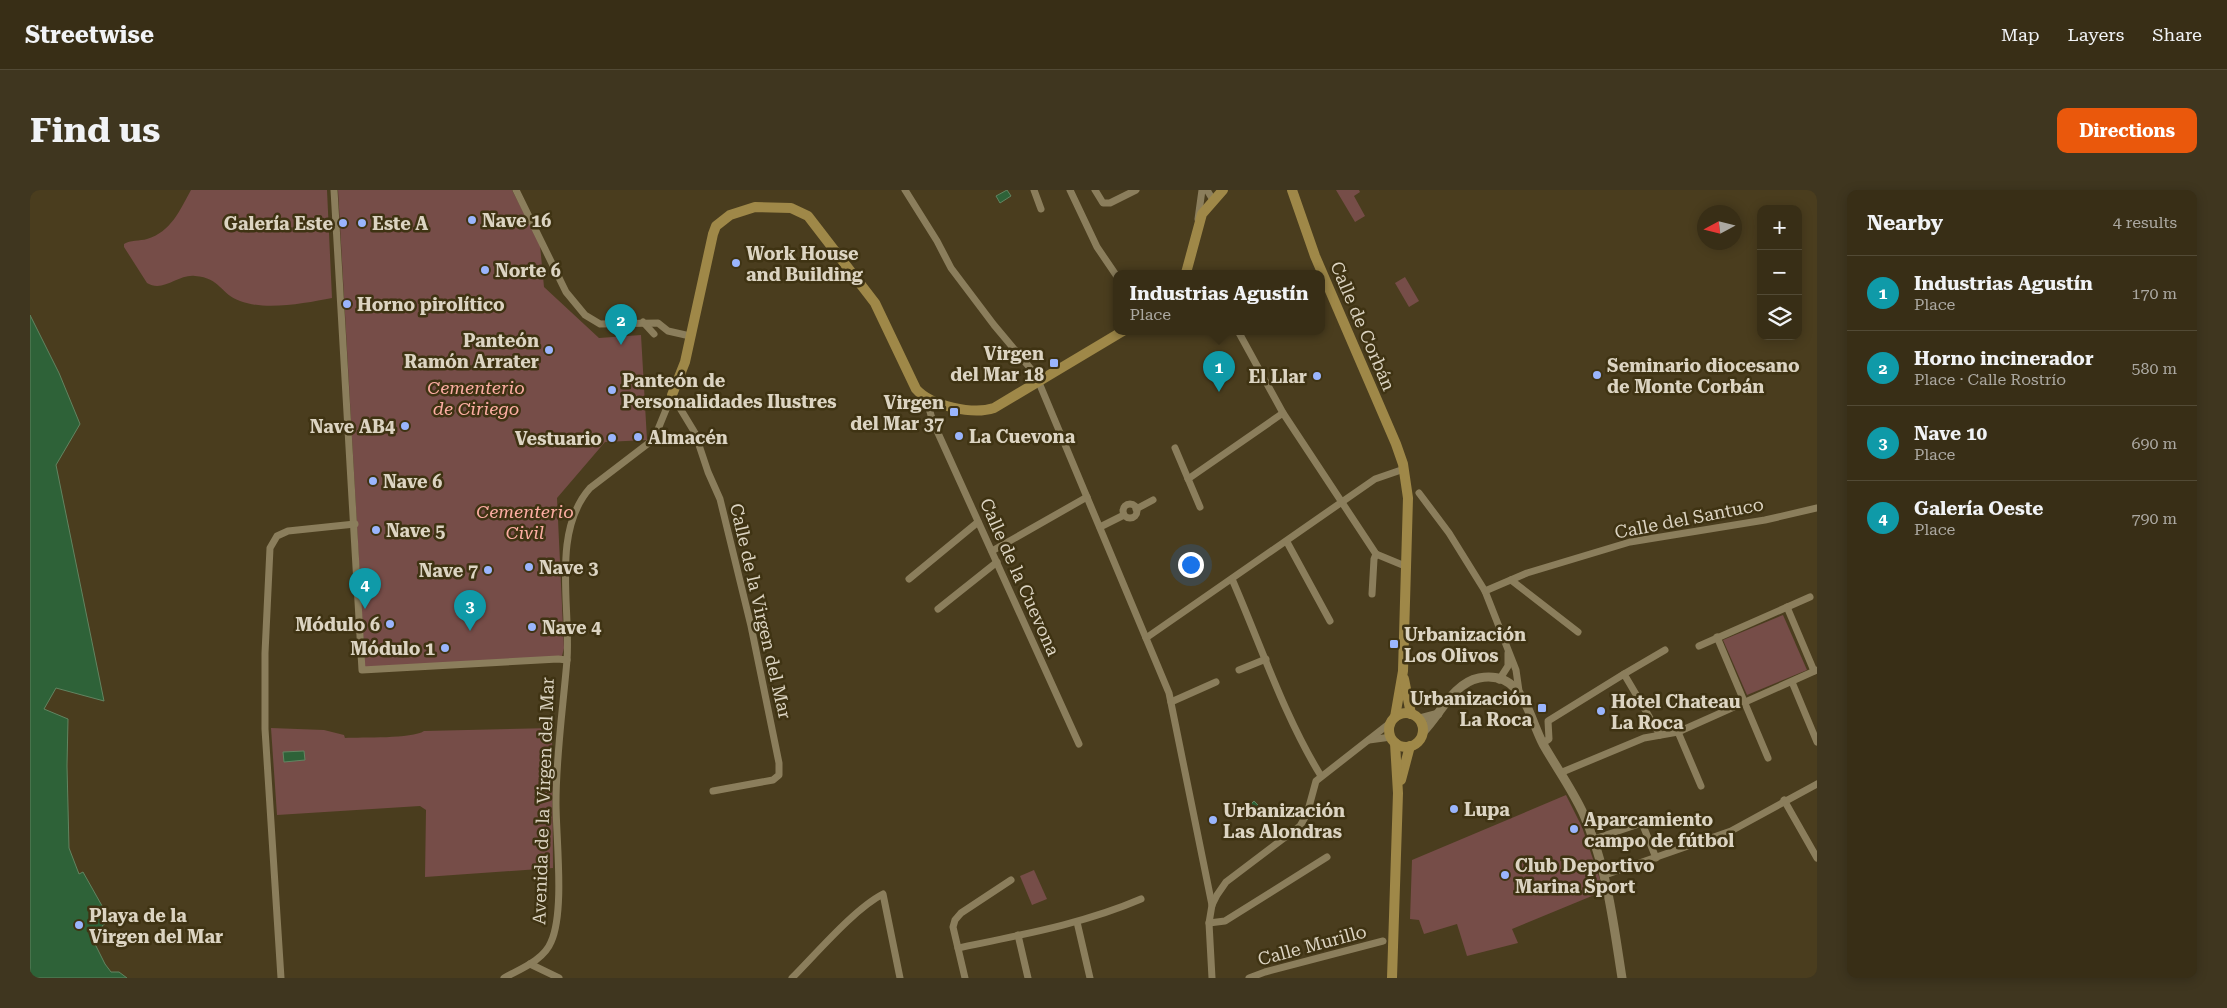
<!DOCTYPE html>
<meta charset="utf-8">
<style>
body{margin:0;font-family:"Roboto Serif",serif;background:#3f361f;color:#f1f3f6}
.controls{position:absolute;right:15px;top:15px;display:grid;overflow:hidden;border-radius:10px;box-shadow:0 2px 12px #0003}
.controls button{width:45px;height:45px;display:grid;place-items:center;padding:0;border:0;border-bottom:1px solid #524a35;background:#382e16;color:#f1f3f6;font:25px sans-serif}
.compass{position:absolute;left:1667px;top:15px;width:45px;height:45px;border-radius:50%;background:#382e16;box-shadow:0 2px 12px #0003;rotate:263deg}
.you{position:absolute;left:1160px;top:374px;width:18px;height:18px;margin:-12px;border:4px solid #fff;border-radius:50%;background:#1a73e8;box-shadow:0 0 0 8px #1a73e833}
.badge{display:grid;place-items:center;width:32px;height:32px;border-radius:50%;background:#ea580c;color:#fff;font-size:16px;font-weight:700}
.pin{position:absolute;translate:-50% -41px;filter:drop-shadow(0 1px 2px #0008)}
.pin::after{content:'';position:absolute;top:26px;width:18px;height:15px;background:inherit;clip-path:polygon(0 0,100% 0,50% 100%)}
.popup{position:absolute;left:1083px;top:80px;width:212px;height:65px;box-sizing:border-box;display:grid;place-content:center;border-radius:10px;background:#382e16;filter:drop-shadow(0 1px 4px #0005);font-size:16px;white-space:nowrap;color:#aba8a1}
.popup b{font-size:19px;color:#f1f3f6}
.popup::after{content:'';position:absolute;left:50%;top:100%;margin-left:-10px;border:10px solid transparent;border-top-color:#382e16}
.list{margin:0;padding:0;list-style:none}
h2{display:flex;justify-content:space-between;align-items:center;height:65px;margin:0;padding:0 20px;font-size:21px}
h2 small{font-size:16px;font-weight:400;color:#aba8a1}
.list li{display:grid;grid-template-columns:32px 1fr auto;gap:15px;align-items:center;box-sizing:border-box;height:75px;padding:0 20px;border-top:1px solid #524a35}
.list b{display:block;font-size:19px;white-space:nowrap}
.list p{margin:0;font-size:16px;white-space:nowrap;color:#aba8a1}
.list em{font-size:16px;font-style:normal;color:#aba8a1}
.icon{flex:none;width:28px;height:28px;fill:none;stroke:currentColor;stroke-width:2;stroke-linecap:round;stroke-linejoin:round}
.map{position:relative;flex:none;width:1787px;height:788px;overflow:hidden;border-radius:10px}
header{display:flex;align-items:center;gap:30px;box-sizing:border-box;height:70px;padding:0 25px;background:#382e16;border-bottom:1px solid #524a35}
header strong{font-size:24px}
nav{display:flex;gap:28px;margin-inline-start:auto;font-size:18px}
.intro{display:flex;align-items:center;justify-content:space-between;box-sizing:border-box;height:120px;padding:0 30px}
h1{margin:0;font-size:35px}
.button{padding:12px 22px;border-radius:10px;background:#ea580c;color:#fff;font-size:18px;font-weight:700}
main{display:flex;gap:30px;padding:0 30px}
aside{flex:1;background:#382e16;border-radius:10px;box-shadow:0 2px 12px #0003}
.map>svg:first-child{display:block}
</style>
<header>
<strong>Streetwise</strong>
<nav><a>Map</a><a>Layers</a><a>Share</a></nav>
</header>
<div class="intro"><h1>Find us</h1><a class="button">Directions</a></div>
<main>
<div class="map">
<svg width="1787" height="788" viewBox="0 0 1787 788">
<rect width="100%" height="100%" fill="#4a3d1e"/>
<!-- green -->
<g fill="#764d48">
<path d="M161 0H297L302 108C276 113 236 121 210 111 190 104 191 88 165 86 148 84 133 103 117 93L94 57V54C100 50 110 51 117 49 141 42 150 20 161 0Z"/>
<polygon points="308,0 482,0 510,55 514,97 569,148 611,145 617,250 575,252 527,308 534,458 532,466 335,478"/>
<polygon points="1306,0 1329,0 1330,2 1324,6 1335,26 1325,32"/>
<polygon points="1375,87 1389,111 1379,117 1365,93"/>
<polygon points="1753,425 1777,480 1717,505 1693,450"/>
<path d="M241 538 294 540 314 545 315 548C332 547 382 549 394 541L522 538 523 678 395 687 396 620 390 616 247 625Z"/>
<polygon points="1536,605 1552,637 1574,701 1482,739 1488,753 1437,766 1427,734 1394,744 1389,730 1380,729 1382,670"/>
<polygon points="1004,680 1017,709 1002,715 990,686"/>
</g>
<!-- water -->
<g fill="#2e6238" stroke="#628461">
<polygon points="977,0 981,6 970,13 966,6"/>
<polygon points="0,125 29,183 50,234 26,275 74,511 26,498 14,519 38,529 37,576 39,658 49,684 53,682 80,730 72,736 75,745 66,747 63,750 75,774 81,782 89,782 97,788 0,788"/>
<polygon points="274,561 275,570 254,572 253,562"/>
<polygon points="1224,611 1230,617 1217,630 1211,624"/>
</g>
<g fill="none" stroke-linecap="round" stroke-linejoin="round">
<!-- minor -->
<g stroke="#8b7e5c" stroke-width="7">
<polyline points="304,0 332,480 528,469 537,470"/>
<polyline points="486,0 536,102 555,125 570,134 628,133 638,141 660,146"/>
<polyline points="875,0 907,51 921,78 964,135 1006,185 1010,195 1139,503 1182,715"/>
<polyline points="1004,0 1011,19"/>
<polyline points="1040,0 1067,57 1086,85"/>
<polyline points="1065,0 1073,13 1080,13 1106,0"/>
<polyline points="1177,0 1183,10"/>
<polyline points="1168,29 1172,0"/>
<polyline points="613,132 624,144"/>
<polyline points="1208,141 1253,223 1346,364 1375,376"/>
<polyline points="642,205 665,243 678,282 690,309 721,436 749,573 749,585 743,590 683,601"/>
<polyline points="896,208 903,232 1049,554"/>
<polyline points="1145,258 1170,317"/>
<polyline points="1158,289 1253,223"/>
<polyline points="1389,303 1419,343 1455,401 1486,480 1489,501"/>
<circle cx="1100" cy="321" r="7"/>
<polyline points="1106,319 1123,310"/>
<polyline points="1070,337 1094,325"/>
<polyline points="1257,352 1300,431"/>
<polyline points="962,361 1057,307"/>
<polyline points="879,389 948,332"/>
<path d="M1202 389C1230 453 1254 526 1291 586"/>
<polyline points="1481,390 1548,442"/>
<polyline points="1455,401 1497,383 1600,352 1735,330 1787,318"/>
<polyline points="1342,404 1344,369 1346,364"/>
<polyline points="1757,417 1784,481"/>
<polyline points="908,419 967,372"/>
<polyline points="1687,447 1738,568"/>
<polyline points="1116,448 1345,289 1374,279"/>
<polyline points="1669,456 1780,407"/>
<polyline points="1209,480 1236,469"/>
<polyline points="1594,484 1635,460"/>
<polyline points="1469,490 1478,476 1478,463"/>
<polyline points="1762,492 1787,552"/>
<polyline points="1141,512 1186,492"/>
<polyline points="1648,542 1671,596"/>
<polyline points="1339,550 1361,547"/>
<polyline points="1513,553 1519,549 1518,531 1594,484 1630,545"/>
<polyline points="1530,583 1614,548 1648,542 1787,480"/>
<polyline points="1754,610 1787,668"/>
<polyline points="1564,649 1612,633 1626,668"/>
<polyline points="1575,685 1701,641 1787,594"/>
<polyline points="1047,732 1060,788"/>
<polyline points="1179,733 1195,731 1297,667"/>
<polyline points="988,745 998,788"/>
<path d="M928 758C990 745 1053 734 1111 709"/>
<polyline points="500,774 529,788"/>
<polyline points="251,788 235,539 235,463 240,358 247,346 258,341 325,334"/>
<path d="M474 788C490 779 514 770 521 752 535 721 526 649 526 613 526 565 533 518 537 470 541 417 521 342 560 298L624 249 642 205"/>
<path d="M762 788C786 764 824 719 853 704L870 788"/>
<polyline points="935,788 923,737 925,730 931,723 981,690"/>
<polyline points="1182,788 1179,733 1182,715 1187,705 1196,692 1270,636 1277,624 1286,591 1360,533"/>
<polyline points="1219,788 1235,782 1353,751"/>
</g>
<!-- tertiary -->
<g stroke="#8b7e5c" stroke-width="9">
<polyline points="1389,529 1408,524"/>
<path d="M1393 542C1410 525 1423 493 1449 488 1493 480 1498 525 1513 554 1526 577 1542 599 1553 623 1577 676 1583 731 1592 788"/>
</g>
<!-- secondary -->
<g stroke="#9f8848" stroke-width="10">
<polyline points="1262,0 1285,66 1366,254 1373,274 1378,308 1373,481 1365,527"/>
<polyline points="1156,83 1172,24 1193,0"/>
<path d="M642 205 655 172 683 44 686 36 700 25 725 17 761 18 778 26 845 113 886 199C901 216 943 225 964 218L1093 141"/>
<polyline points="1374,489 1381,524"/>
<circle cx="1376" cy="540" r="17"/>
<polyline points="1371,590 1380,556"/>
<polyline points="1362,788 1368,603 1365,553"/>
</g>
</g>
<!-- markers -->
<g fill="#9ab5fd" stroke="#3f3313" stroke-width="2">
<circle cx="442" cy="30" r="5"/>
<circle cx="313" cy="33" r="5"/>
<circle cx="332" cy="33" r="5"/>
<circle cx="706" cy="73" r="5"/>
<circle cx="455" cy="80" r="5"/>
<circle cx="317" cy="114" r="5"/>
<circle cx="519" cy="160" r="5"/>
<rect x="1019" y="168" width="10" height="10" rx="2.5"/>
<circle cx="1567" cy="185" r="5"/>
<circle cx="1287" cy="186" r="5"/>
<circle cx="582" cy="200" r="5"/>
<rect x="919" y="217" width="10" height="10" rx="2.5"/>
<circle cx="375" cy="236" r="5"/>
<circle cx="929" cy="246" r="5"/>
<circle cx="608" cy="247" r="5"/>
<circle cx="582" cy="248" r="5"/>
<circle cx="343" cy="291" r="5"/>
<circle cx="346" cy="340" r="5"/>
<circle cx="499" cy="377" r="5"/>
<circle cx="458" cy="380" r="5"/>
<circle cx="360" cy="434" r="5"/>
<circle cx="502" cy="437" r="5"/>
<rect x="1359" y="449" width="10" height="10" rx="2.5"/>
<circle cx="415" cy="458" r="5"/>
<rect x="1507" y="513" width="10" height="10" rx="2.5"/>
<circle cx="1571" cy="521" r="5"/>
<circle cx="1424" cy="619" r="5"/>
<circle cx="1183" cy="630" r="5"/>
<circle cx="1544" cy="639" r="5"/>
<circle cx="1475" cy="685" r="5"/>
<circle cx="49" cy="735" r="5"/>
</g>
<g text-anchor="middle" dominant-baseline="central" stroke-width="5" stroke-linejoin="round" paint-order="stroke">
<!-- poi labels -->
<g font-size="18" font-weight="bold" fill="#dcd4c2" stroke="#3f3313" text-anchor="start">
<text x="452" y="30">Nave 16</text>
<text x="303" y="33" text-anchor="end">Galería Este</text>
<text x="342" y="33">Este A</text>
<text x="716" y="63">Work House<tspan x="716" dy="21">and Building</tspan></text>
<text x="465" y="80">Norte 6</text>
<text x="327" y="114">Horno pirolítico</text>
<text x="509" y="150" text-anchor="end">Panteón<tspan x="509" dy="21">Ramón Arrater</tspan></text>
<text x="1014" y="163" text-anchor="end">Virgen<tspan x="1014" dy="21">del Mar 18</tspan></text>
<text x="1577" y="175">Seminario diocesano<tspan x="1577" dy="21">de Monte Corbán</tspan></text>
<text x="1277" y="186" text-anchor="end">El Llar</text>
<text x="592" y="190">Panteón de<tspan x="592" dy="21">Personalidades Ilustres</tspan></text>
<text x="914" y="212" text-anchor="end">Virgen<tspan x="914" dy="21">del Mar 37</tspan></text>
<text x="365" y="236" text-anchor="end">Nave AB4</text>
<text x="939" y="246">La Cuevona</text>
<text x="618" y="247">Almacén</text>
<text x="572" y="248" text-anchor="end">Vestuario</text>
<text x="353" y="291">Nave 6</text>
<text x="356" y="340">Nave 5</text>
<text x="509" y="377">Nave 3</text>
<text x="448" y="380" text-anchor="end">Nave 7</text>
<text x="350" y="434" text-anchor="end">Módulo 6</text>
<text x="512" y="437">Nave 4</text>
<text x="1374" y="444">Urbanización<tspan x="1374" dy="21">Los Olivos</tspan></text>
<text x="405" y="458" text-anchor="end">Módulo 1</text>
<text x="1502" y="508" text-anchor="end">Urbanización<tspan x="1502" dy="21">La Roca</tspan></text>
<text x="1581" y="511">Hotel Chateau<tspan x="1581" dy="21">La Roca</tspan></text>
<text x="1434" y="619">Lupa</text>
<text x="1193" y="620">Urbanización<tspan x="1193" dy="21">Las Alondras</tspan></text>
<text x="1554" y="629">Aparcamiento<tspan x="1554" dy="21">campo de fútbol</tspan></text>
<text x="1485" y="675">Club Deportivo<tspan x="1485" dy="21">Marina Sport</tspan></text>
<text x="59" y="725">Playa de la<tspan x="59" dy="21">Virgen del Mar</tspan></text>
</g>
<!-- street labels -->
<g font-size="18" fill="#dcd4c2" stroke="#3f3313">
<text transform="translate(1333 136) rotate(67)">Calle de Corbán</text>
<text transform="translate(1659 328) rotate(-11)">Calle del Santuco</text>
<text transform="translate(990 387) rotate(66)">Calle de la Cuevona</text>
<text transform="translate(731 421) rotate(77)">Calle de la Virgen del Mar</text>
<text transform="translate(513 611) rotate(-88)">Avenida de la Virgen del Mar</text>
<text transform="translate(1282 755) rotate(-15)">Calle Murillo</text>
</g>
<!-- park labels -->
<g font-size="18" font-style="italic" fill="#fdaea3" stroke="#3f3313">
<text x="446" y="197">Cementerio<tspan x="446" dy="21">de Ciriego</tspan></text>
<text x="495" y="321">Cementerio<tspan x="495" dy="21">Civil</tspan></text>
</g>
</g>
</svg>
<div class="controls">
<button>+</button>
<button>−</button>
<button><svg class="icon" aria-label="layers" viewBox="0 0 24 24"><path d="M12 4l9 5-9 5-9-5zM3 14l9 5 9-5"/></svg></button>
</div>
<svg class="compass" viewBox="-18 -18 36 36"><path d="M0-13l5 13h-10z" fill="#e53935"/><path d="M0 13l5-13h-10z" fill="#aba8a1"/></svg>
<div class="you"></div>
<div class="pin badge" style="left:1189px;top:202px;background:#0f9aa8">1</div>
<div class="popup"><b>Industrias Agustín</b>Place</div>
<div class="pin badge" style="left:591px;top:155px;background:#0f9aa8">2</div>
<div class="pin badge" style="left:440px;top:441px;background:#0f9aa8">3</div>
<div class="pin badge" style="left:335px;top:419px;background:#0f9aa8">4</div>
</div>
<aside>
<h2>Nearby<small>4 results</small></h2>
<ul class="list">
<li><span class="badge" style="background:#0f9aa8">1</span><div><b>Industrias Agustín</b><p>Place</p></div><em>170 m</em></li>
<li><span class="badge" style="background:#0f9aa8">2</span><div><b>Horno incinerador</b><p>Place · Calle Rostrío</p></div><em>580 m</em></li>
<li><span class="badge" style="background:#0f9aa8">3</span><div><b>Nave 10</b><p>Place</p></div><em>690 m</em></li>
<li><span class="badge" style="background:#0f9aa8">4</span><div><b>Galería Oeste</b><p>Place</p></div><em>790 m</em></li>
</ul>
</aside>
</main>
